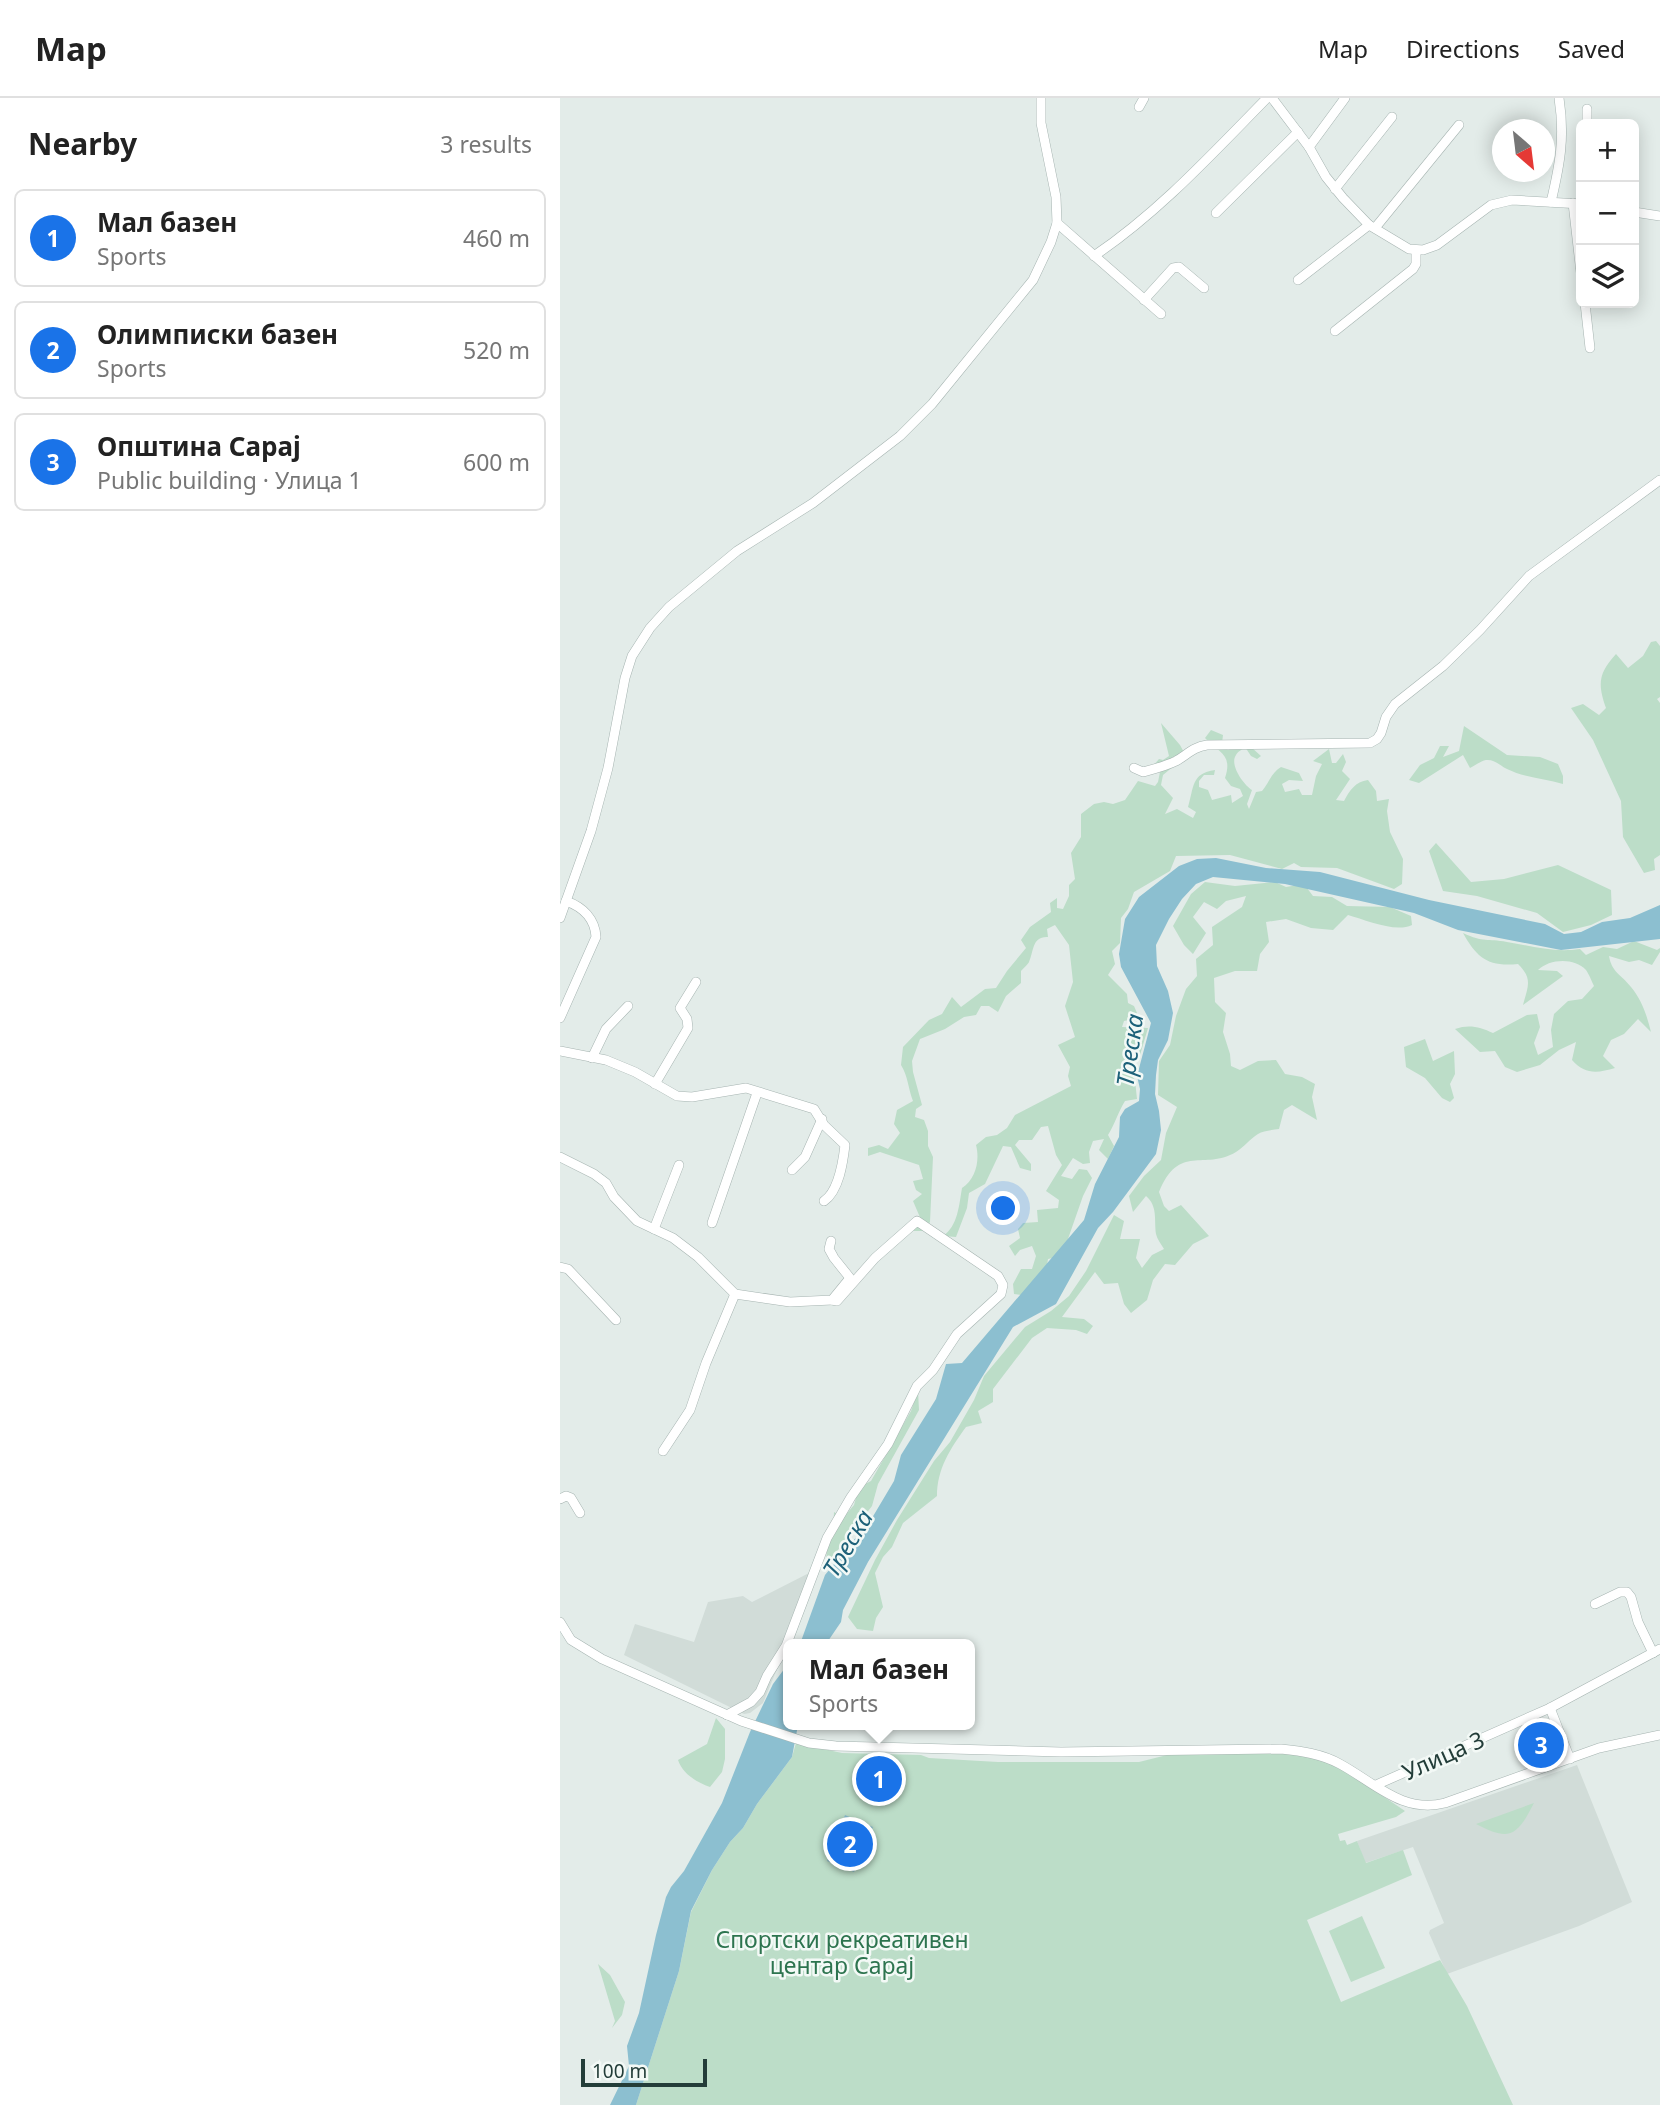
<!DOCTYPE html>
<meta charset="utf-8">
<style>
body{margin:0;font-family:"Noto Sans",sans-serif;background:#f2f2f2;color:#222}
.controls{position:absolute;right:21px;top:21px;display:grid;overflow:hidden;border-radius:10px;box-shadow:0 4px 18px #0003}
.controls button{width:63px;height:63px;display:grid;place-items:center;padding:0;border:0;border-bottom:2px solid #e0e0e0;background:#fff;color:#222;font:35px sans-serif}
.compass{position:absolute;left:932px;top:21px;width:63px;height:63px;border-radius:50%;background:#fff;box-shadow:0 4px 18px #0003;rotate:152deg}
.scale{position:absolute;left:21px;bottom:18px;width:126px;box-sizing:border-box;padding-left:7px;border:4px solid #233d39;border-top:0;font-size:19px;line-height:24px;white-space:nowrap;color:#233d39;-webkit-text-stroke:5px #f3f9f6;paint-order:stroke}
.you{position:absolute;left:444px;top:1111px;width:24px;height:24px;margin:-18px;border:5px solid #fff;border-radius:50%;background:#1a73e8;box-shadow:0 0 0 10px #1a73e833}
.badge{display:grid;place-items:center;width:46px;height:46px;border-radius:50%;background:#1a73e8;color:#fff;font-size:23px;font-weight:700}
.pin{position:absolute;translate:-50% -50%;border:4px solid #fff;box-shadow:0 2px 7px #0006}
.popup{position:absolute;left:223px;top:1541px;width:192px;height:91px;box-sizing:border-box;display:grid;place-content:center;border-radius:10px;background:#fff;filter:drop-shadow(0 2px 5px #0005);font-size:23px;white-space:nowrap;color:#767676}
.popup b{font-size:26px;color:#222}
.popup::after{content:'';position:absolute;left:50%;top:100%;margin-left:-14px;border:14px solid transparent;border-top-color:#fff}
.list{margin:0;padding:0;list-style:none}
h2{display:flex;justify-content:space-between;align-items:center;height:91px;margin:0;padding:0 28px;font-size:30px}
h2 small{font-size:23px;font-weight:400;color:#767676}
.list li{display:grid;grid-template-columns:46px 1fr auto;gap:21px;align-items:center;box-sizing:border-box;height:98px;margin:0 14px 14px;padding:0 14px;border:2px solid #e0e0e0;border-radius:10px}
.list b{display:block;font-size:26px;white-space:nowrap}
.list p{margin:0;font-size:23px;white-space:nowrap;color:#767676}
.list em{font-size:23px;font-style:normal;color:#767676}
.icon{flex:none;width:38px;height:38px;fill:none;stroke:currentColor;stroke-width:2;stroke-linecap:round;stroke-linejoin:round}
.map{position:relative;flex:none;width:1100px;height:2007px;overflow:hidden}
header{display:flex;align-items:center;gap:42px;box-sizing:border-box;height:98px;padding:0 35px;background:#fff;border-bottom:2px solid #e0e0e0}
header strong{font-size:33px}
nav{display:flex;gap:38px;margin-inline-start:auto;font-size:24px}
main{display:flex}
aside{flex:1;background:#fff}
.map>svg:first-child{display:block}
</style>
<header>
<strong>Map</strong>
<nav><a>Map</a><a>Directions</a><a>Saved</a></nav>
</header>
<main>
<aside>
<h2>Nearby<small>3 results</small></h2>
<ul class="list">
<li><span class="badge">1</span><div><b>Мал базен</b><p>Sports</p></div><em>460 m</em></li>
<li><span class="badge">2</span><div><b>Олимписки базен</b><p>Sports</p></div><em>520 m</em></li>
<li><span class="badge">3</span><div><b>Општина Сарај</b><p>Public building · Улица 1</p></div><em>600 m</em></li>
</ul>
</aside>
<div class="map">
<svg width="1100" height="2007" viewBox="0 0 1100 2007">
<rect width="100%" height="100%" fill="#e3ece9"/>
<!-- built -->
<g fill="#d1dcd8">
<polygon points="251,1474 255,1481 234,1541 220,1564 203,1605 190,1615 184,1616 64,1557 75,1526 134,1544 148,1504 183,1498 192,1504"/>
<polygon points="1017,1667 1072,1804 1019,1828 887,1876 869,1835 870,1832 884,1825 853,1749 805,1765 797,1743"/>
</g>
<!-- green -->
<g fill="#bcddc8">
<path d="M1096 543 1100 548V599L1097 601 1100 605V757L1094 761 1095 772 1084 775 1063 739 1061 703 1033 642 1011 610 1023 606 1039 617 1046 610C1037 585 1039 575 1056 556L1068 570 1083 558 1091 544Z"/>
<path d="M601 625 620 647 626 658 603 677 601 687 613 700 605 716 617 711 633 720 636 714 628 709C634 690 631 675 655 672L654 677H644L639 683V689L648 692 652 702 671 697 672 705 683 698 680 691 671 688 665 680C673 656 659 655 645 640L651 632 663 637 662 645 668 652 678 646 691 649 701 658 697 661 691 658 685 649C682 652 678 653 676 657 669 667 684 687 692 692L687 706 689 711 696 694 702 693C709 685 711 675 721 669L739 675 743 683 729 682 722 686 725 694 739 691 742 697H752L756 678 762 666 753 663 769 651 772 665H776L783 656 786 664 782 673 790 681 776 702 784 703C790 692 795 684 808 682L816 693 817 703 829 701 827 713 830 734 843 761 842 786 834 791 777 770 741 769 734 765 722 771 670 757 616 758 610 773 574 794 568 811 561 820 560 845 552 853 555 866 548 877 567 896 568 905 574 908 577 915 574 921 564 923 562 929 588 930 580 957 569 952 566 971 575 982 577 1001 565 1003C558 1014 555 1026 548 1037L554 1048 548 1061 539 1052 544 1041 533 1043 529 1054 530 1065 523 1066 513 1060 501 1078 512 1081 519 1071 527 1072 532 1080 523 1098 502 1158 488 1161 485 1179 468 1198 454 1196 453 1186 461 1171H472L476 1158 472 1148 460 1152 455 1158 449 1148 460 1140 458 1131 463 1125 478 1124 477 1112 498 1110 499 1102 486 1093 502 1067 496 1057 488 1028 481 1029 472 1042H459L455 1047 471 1066V1073L460 1070 451 1049 443 1048 425 1086 409 1095 407 1110 396 1139 383 1138C398 1128 399 1107 402 1090 416 1081 420 1062 416 1047L426 1039 437 1037 447 1030 455 1017 511 988 508 978 510 969 498 947 515 939 505 908 513 884 509 847 495 827 487 831 488 839C472 838 474 853 469 864 468 866 463 871 461 873V885L446 898 438 914 429 908H421L416 917 404 919 385 931 360 941 352 963 353 974 362 1007 356 1011 355 1019 364 1022 368 1033V1048L373 1059 370 1124 363 1133H354L349 1127 362 1124 353 1103 362 1096 356 1092 353 1083 363 1081 359 1067 320 1054 308 1058V1050L319 1047 328 1051 340 1035 334 1026 337 1012 353 1003C348 990 348 978 341 967L343 949 369 922 382 916 392 899 401 909 425 891 436 890 447 873 466 850 461 842 470 829 491 814 490 805 497 800V810L503 811 509 798V787L515 781 511 755 521 739V716L534 706 544 704 553 706 565 702 578 683 595 688 598 684 600 674 592 669 599 661 603 662 609 658Z"/>
<path d="M904 628 947 657 980 659 998 666 1003 678V686C985 680 965 680 947 671 940 668 935 661 926 662 921 663 914 668 910 670L903 657 859 685 849 682 860 667 874 660 880 648H889L883 659 899 653Z"/>
<polygon points="876,745 911,784 944,781 998,767 1051,792 1052,817 1031,827 1003,834 977,815 917,798 883,793 869,753"/>
<path d="M645 784 675 788 715 784 726 789 744 786 753 798 772 799 787 808 830 809 851 818 852 827C835 835 806 822 788 817L773 832 751 830 726 821 706 824 709 844 700 856 697 873H675L654 880 655 904 666 915 663 934 670 956 671 968 680 972 698 963 716 962 725 976 742 979 755 986 752 999 757 1022 732 1007 724 1012 719 1031C712 1032 703 1033 698 1036 690 1041 684 1049 676 1054 644 1073 619 1045 599 1094L604 1108 609 1113 621 1107 649 1138 633 1146 615 1167 605 1166 593 1182 587 1202 571 1215 564 1206 558 1185 544 1186 535 1174 502 1219 524 1221 533 1228 527 1236 516 1232 487 1230 472 1240 433 1291V1304L418 1313 422 1325 406 1329C390 1351 377 1371 377 1398L343 1425 332 1449 323 1459 315 1475 323 1509 316 1520 313 1533 297 1531 288 1519 315 1462 337 1422 374 1363 390 1344 414 1302 424 1278 465 1229 491 1213 509 1198 526 1173 554 1117 564 1123 560 1141H580L576 1160 582 1170 592 1157 604 1151C601 1146 597 1141 596 1136 594 1122 598 1108 586 1098L573 1114 569 1098 584 1078 601 1062 606 1035 617 1009 598 997 599 963 610 947 616 918 626 891 637 878 636 861 653 847 652 829 682 809 686 798 666 803 657 811 644 804 633 819 646 835 633 856 624 847 613 828 631 796Z"/>
<path d="M903 835C924 845 927 840 947 844 973 848 994 855 1020 851L1026 857 1043 849 1057 851 1074 843 1097 852 1100 850V854L1092 867 1079 862 1069 864 1049 858C1052 875 1061 876 1071 889 1082 902 1087 918 1091 934L1078 921 1064 936 1051 942 1043 958 1055 970C1038 975 1025 977 1012 962L1016 944 999 952 980 967 957 974 945 969 935 953 920 954 895 931C909 926 920 929 933 935L967 917 977 916 980 929 974 945 978 957 993 949 991 932 994 916 1008 903 1022 901 1034 888C1032 884 1029 876 1026 872 1014 859 989 861 978 872L997 873 1003 878 963 907C968 888 973 881 958 866 928 869 917 860 903 835Z"/>
<polygon points="865,941 873,963 894,953 895,976 890,986 894,1000 890,1004 882,1000 865,980 846,969 844,949"/>
<path d="M358 1293 359 1312 318 1386 312 1408 267 1466C264 1448 274 1432 274 1414L283 1420 294 1407 299 1389 311 1383 351 1313Z"/>
<path d="M156 1620 165 1631V1661L162 1674 150 1689C136 1684 123 1676 118 1662L147 1646Z"/>
<polygon points="236,1645 282,1655 361,1657 369,1660 438,1664 579,1664 619,1654 737,1655 774,1665 845,1713 836,1719 778,1736 780,1743 785,1742 787,1747 797,1743 806,1765 843,1752 852,1777 747,1822 781,1904 880,1862 907,1908 953,2007 76,2007 119,1873 131,1814 152,1772 170,1744 183,1730 197,1706 232,1659"/>
<path d="M974 1705C957 1738 950 1744 916 1726Z"/>
<polygon points="802,1818 825,1870 791,1884 769,1833"/>
<polygon points="38,1866 50,1877 65,1904 62,1917 52,1930 55,1923"/>
</g>
<!-- water -->
<g fill="#8cbfd0">
<polygon points="656,760 706,770 760,774 869,802 985,826 1004,836 1021,834 1042,824 1070,820 1100,807 1100,841 1001,852 898,832 854,815 725,786 653,779 636,786 622,801 609,821 596,847 597,868 608,893 613,915 608,942 598,962 596,977 595,996 599,1013 601,1032 596,1056 553,1114 538,1130 496,1206 453,1229 308,1464 283,1512 281,1524 266,1546 240,1546 265,1477 312,1420 334,1383 341,1357 376,1301 386,1266 402,1265 524,1122 535,1086 559,1039 560,1019 565,1011 579,1003 580,991 577,978 591,925 561,869 559,856 565,821 579,799 619,768 637,761"/>
<polygon points="228,1566 228,1627 238,1627 232,1659 197,1706 183,1730 170,1744 152,1772 131,1813 119,1873 76,2007 50,2007 69,1968 67,1948 79,1915 96,1837 106,1799 111,1789 124,1773 162,1705 190,1634 213,1586"/>
<polygon points="309,1667 337,1679 330,1695 302,1684"/>
<polygon points="285,1717 313,1729 294,1774 267,1763"/>
</g>
<g fill="none" stroke-linecap="round" stroke-linejoin="round">
<defs>
<g id="minor">
<polyline points="712,0 749,49 766,79 783,100 809,127 849,151 863,152 877,147 931,107 952,102 1021,106"/>
<polyline points="579,9 584,0"/>
<polyline points="1027,26 1027,11"/>
<polyline points="749,49 785,0"/>
<polyline points="775,91 832,19"/>
<path d="M991 104C1000 66 1005 39 999 0"/>
<polyline points="1013,105 1021,175"/>
<polyline points="1074,114 1100,118"/>
<polyline points="656,115 738,34"/>
<polyline points="497,125 601,216"/>
<polyline points="815,130 899,27"/>
<path d="M534 158C599 114 652 56 707 0"/>
<polyline points="738,182 809,127"/>
<polyline points="584,202 613,170 619,169 644,190"/>
<polyline points="1025,205 1030,250"/>
<polyline points="775,233 853,171 856,166 856,152"/>
<path d="M574 670 583 674C594 671 606 668 616 663 627 657 633 649 647 647L810 645 817 641 821 635 826 619 835 606 883 568 920 532 969 478 1100 382"/>
<polyline points="0,820 31,733 48,670 65,580 72,558 90,530 109,509 177,453 253,405 340,338 372,306 473,182 491,144 497,125 496,99 481,25 481,0"/>
<path d="M0 920 36 839C35 821 23 809 6 803"/>
<path d="M0 953 46 962 75 974 117 998 132 999 186 990 254 1011 264 1027 285 1047C283 1064 279 1093 264 1103"/>
<polyline points="32,960 46,931 68,908"/>
<polyline points="95,986 128,930 127,921 120,910 136,884"/>
<polyline points="0,1059 34,1076 46,1085 54,1099 77,1123 113,1140 138,1159 175,1196 230,1204 272,1202 290,1180 274,1160 269,1151 271,1143"/>
<polyline points="232,1072 245,1059 262,1021"/>
<polyline points="152,1125 197,995"/>
<polyline points="94,1131 119,1067"/>
<polyline points="0,1169 8,1171 56,1222"/>
<polyline points="103,1353 130,1312 146,1265 175,1196"/>
<polyline points="0,1401 6,1398 11,1400 20,1415"/>
<polyline points="1035,1506 1060,1494 1067,1494 1071,1499 1078,1524 1093,1555"/>
<path d="M0 1524 11 1542 42 1561 181 1623 249 1645 276 1648 501 1654 721 1651C741 1653 762 1656 780 1666 815 1685 843 1716 885 1705L1039 1650 1100 1637"/>
<polyline points="990,1610 1010,1661"/>
<polyline points="167,1617 191,1604 200,1594 207,1578 226,1548 267,1440 291,1399 328,1346 357,1288 373,1272 397,1236 441,1196 443,1187 438,1178 357,1123 315,1160 277,1203 272,1202"/>
<polyline points="816,1687 990,1610 1100,1551"/>
</g>
</defs>
<!-- minor casing -->
<use href="#minor" stroke="#a6b4b1" stroke-width="10"/>
<!-- minor -->
<use href="#minor" stroke="#fff" stroke-width="9"/>
</g>
<g text-anchor="middle" dominant-baseline="central" stroke-width="5" stroke-linejoin="round" paint-order="stroke">
<!-- street labels -->
<g font-size="23" fill="#233d39" stroke="#f3f9f6">
<text transform="translate(883 1657) rotate(-24)">Улица 3</text>
</g>
<!-- park labels -->
<g font-size="23" fill="#2d744f" stroke="#f3f9f6">
<text x="282" y="1841">Спортски рекреативен<tspan x="282" dy="26">центар Сарај</tspan></text>
</g>
<!-- water labels -->
<g font-size="24" font-style="italic" fill="#1d6179" stroke="#f3f9f6">
<text transform="translate(569 952) rotate(-82)">Треска</text>
<text transform="translate(287 1445) rotate(-59)">Треска</text>
</g>
</g>
</svg>
<div class="controls">
<button>+</button>
<button>−</button>
<button><svg class="icon" aria-label="layers" viewBox="0 0 24 24"><path d="M12 4l9 5-9 5-9-5zM3 14l9 5 9-5"/></svg></button>
</div>
<svg class="compass" viewBox="-18 -18 36 36"><path d="M0-13l5 13h-10z" fill="#e53935"/><path d="M0 13l5-13h-10z" fill="#767676"/></svg>
<div class="scale">100 m</div>
<div class="you"></div>
<div class="pin badge" style="left:319px;top:1681px">1</div>
<div class="popup"><b>Мал базен</b>Sports</div>
<div class="pin badge" style="left:290px;top:1746px">2</div>
<div class="pin badge" style="left:981px;top:1647px">3</div>
</div>
</main>
